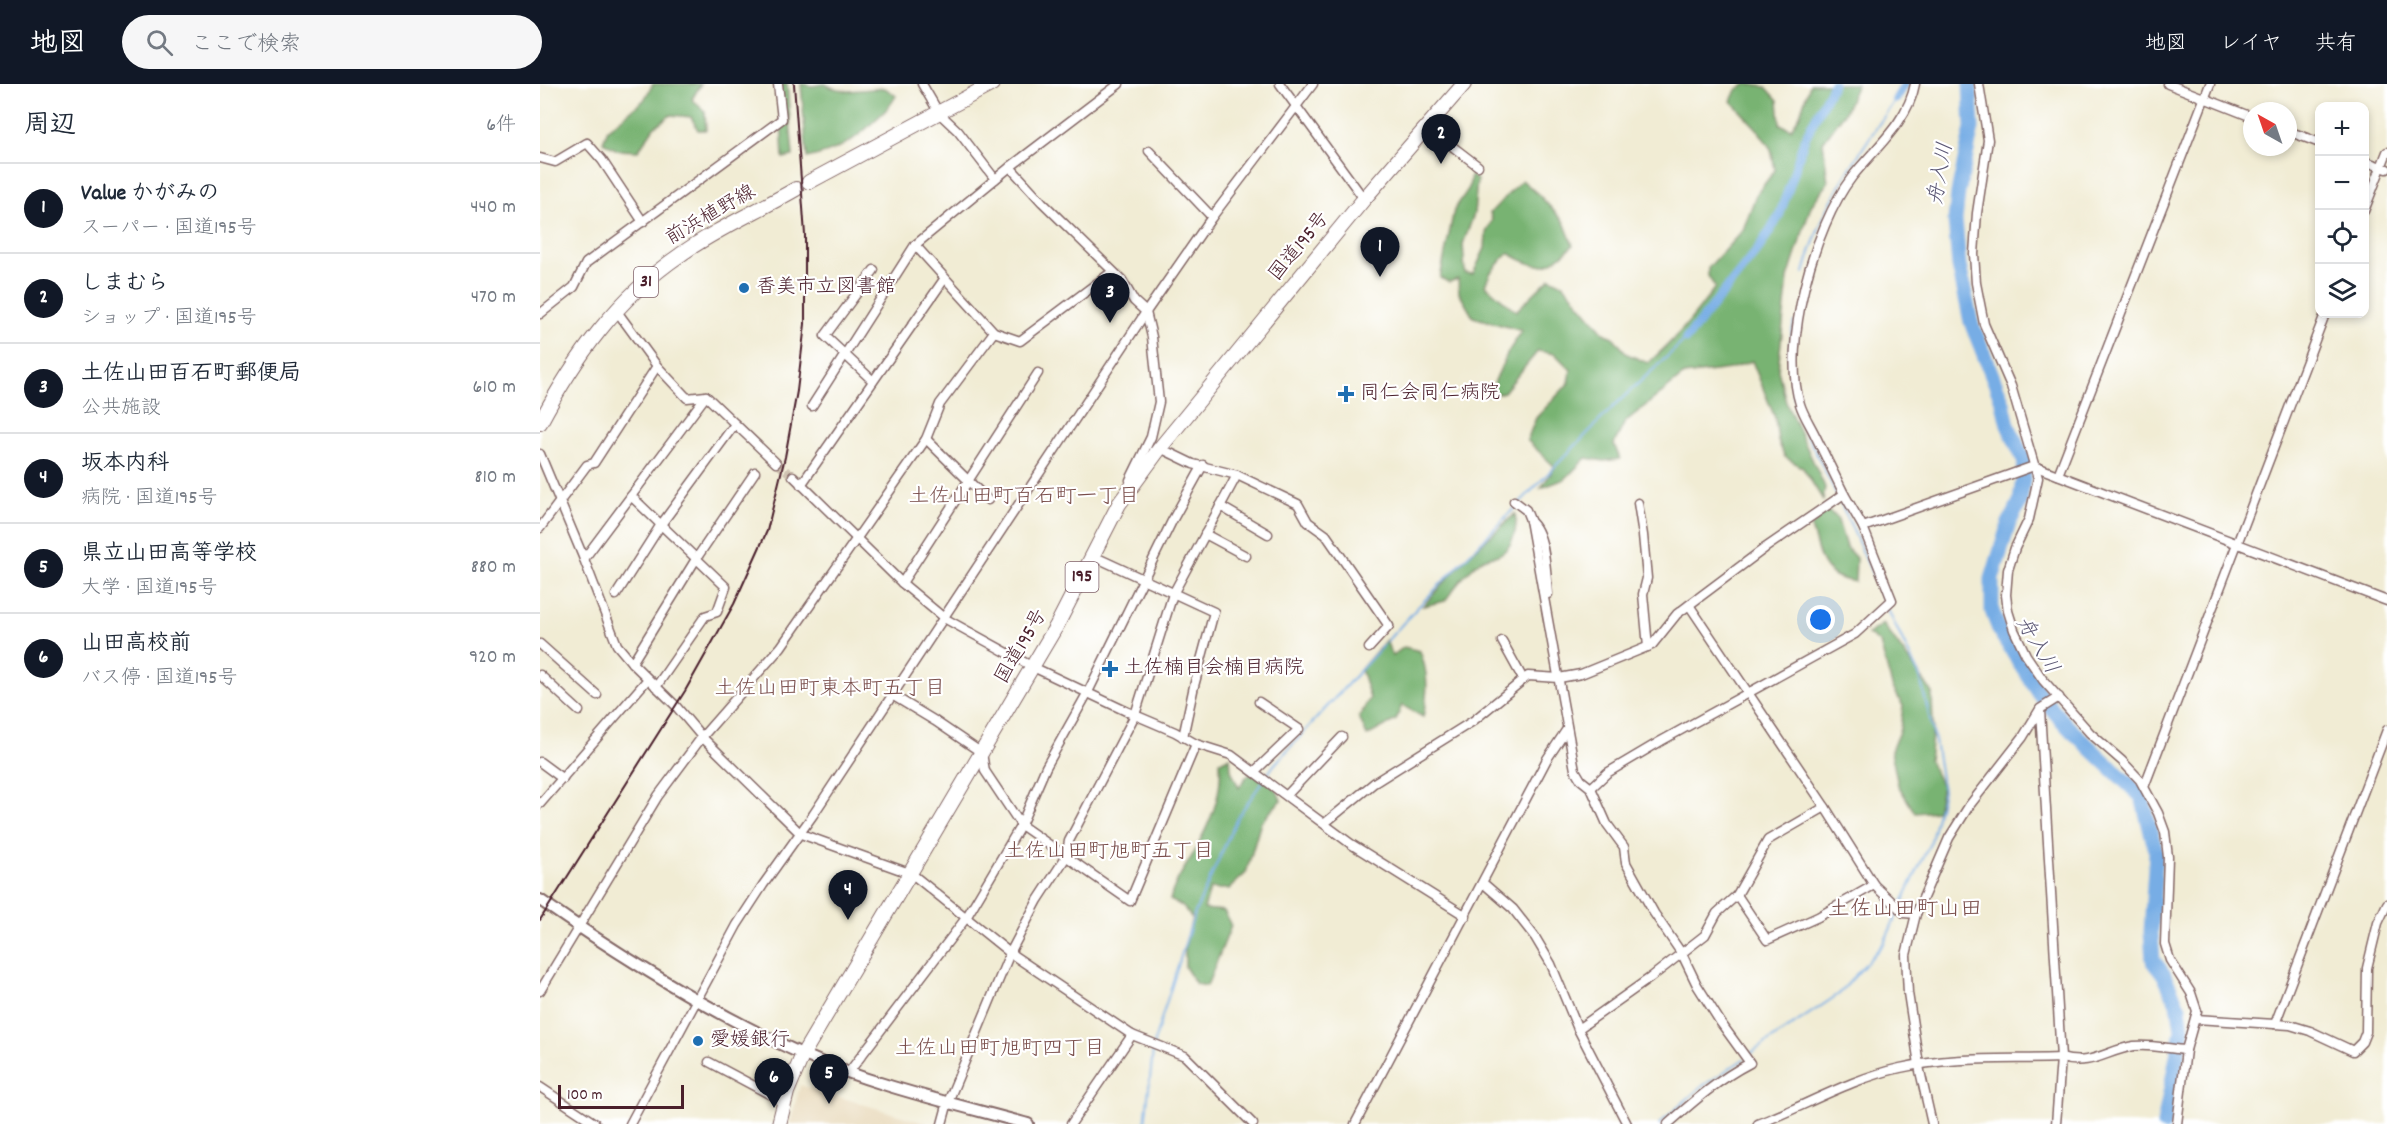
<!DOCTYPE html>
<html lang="ja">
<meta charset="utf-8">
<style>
body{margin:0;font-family:Dekko,"Klee One",sans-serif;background:#f6f6f7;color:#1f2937}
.controls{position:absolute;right:18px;top:18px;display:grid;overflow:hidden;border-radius:12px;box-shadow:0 3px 9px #0003}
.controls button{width:54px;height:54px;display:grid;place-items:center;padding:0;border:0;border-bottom:2px solid #e0e1e3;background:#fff;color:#1f2937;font:30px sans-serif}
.compass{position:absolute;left:1703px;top:18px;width:54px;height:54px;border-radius:50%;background:#fff;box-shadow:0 3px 9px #0003;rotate:320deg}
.scale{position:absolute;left:18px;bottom:15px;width:126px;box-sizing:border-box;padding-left:6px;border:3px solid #4a1f2b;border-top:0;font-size:16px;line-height:21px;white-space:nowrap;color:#4a1f2b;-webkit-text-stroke:4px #fff;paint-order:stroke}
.you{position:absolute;left:1281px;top:536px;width:21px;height:21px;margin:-15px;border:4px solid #fff;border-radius:50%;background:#1a73e8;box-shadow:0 0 0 9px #1a73e833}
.badge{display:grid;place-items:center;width:39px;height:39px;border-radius:50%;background:#111827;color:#fff;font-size:20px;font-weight:700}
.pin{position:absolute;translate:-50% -50px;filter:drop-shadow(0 2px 3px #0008)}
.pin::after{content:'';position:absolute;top:32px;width:21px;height:18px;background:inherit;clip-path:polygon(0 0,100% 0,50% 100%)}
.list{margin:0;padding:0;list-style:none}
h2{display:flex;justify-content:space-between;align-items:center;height:78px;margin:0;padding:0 24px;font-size:26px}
h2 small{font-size:20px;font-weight:400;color:#747a83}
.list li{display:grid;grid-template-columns:39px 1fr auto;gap:18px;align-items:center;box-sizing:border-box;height:90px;padding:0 24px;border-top:2px solid #e0e1e3}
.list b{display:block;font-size:22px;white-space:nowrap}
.list p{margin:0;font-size:20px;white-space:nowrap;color:#747a83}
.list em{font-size:20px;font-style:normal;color:#747a83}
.icon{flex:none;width:33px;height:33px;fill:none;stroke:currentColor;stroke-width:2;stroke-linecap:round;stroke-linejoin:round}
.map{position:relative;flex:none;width:1847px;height:1040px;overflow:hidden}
header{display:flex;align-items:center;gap:36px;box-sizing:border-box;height:84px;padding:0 30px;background:#111827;color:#fff}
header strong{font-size:28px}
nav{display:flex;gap:33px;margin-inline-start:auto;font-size:21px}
.search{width:420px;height:54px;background:#f6f6f7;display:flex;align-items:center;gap:15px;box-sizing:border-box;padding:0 21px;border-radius:33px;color:#747a83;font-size:22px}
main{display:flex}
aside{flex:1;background:#fff}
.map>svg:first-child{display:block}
</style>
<header>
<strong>地図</strong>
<div class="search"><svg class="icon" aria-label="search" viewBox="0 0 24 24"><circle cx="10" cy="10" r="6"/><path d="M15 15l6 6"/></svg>ここで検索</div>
<nav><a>地図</a><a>レイヤ</a><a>共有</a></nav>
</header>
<main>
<aside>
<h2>周辺<small>6件</small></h2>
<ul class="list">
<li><span class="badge">1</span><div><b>Value かがみの</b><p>スーパー · 国道195号</p></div><em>440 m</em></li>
<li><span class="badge">2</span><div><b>しまむら</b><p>ショップ · 国道195号</p></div><em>470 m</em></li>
<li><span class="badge">3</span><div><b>土佐山田百石町郵便局</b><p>公共施設</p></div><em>610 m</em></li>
<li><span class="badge">4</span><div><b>坂本内科</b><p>病院 · 国道195号</p></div><em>810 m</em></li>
<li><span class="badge">5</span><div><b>県立山田高等学校</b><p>大学 · 国道195号</p></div><em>880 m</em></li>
<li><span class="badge">6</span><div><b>山田高校前</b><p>バス停 · 国道195号</p></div><em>920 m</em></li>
</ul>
</aside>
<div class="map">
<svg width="1847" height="1040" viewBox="0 0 1847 1040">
<rect width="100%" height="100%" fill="#fff"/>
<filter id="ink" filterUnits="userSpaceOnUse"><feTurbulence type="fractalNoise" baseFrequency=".0167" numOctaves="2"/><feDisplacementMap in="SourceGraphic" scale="12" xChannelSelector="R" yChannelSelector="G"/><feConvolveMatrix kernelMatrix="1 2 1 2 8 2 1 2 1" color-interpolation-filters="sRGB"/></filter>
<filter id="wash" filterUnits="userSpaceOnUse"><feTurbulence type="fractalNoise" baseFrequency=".008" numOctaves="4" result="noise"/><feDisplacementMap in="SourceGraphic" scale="24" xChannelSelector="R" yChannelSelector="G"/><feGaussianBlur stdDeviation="1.35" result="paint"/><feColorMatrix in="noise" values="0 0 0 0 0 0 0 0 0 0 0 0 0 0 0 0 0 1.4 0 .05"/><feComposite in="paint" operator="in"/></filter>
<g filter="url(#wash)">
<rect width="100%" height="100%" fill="#f1ecd4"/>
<!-- built -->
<polygon fill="#e8d9ba" points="260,1001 388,1040 250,1040"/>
<!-- forest -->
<g fill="#78b372" stroke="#61694e" stroke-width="1.5">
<polygon points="113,0 161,0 152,15 165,28 166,46 158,46 151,33 131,31 114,43 98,67 77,66 63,58 68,45 104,16"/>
<polygon points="239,0 247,0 253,72 243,74"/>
<path d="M261 0 272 2 285 0 293 4 308 7 345 4 356 12C350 23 343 29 334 37 314 58 295 68 267 74Z"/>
<path d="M1207 0 1226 3 1238 16 1240 40 1251 45 1260 31 1270 0H1317L1305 28 1283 58 1288 98 1271 122 1248 194 1238 286 1246 318 1285 403 1283 416 1263 384 1245 373 1238 357 1235 334 1212 277 1190 285 1144 291 1085 338 1074 360 1080 375 1064 377 1046 374 1025 395 1001 404 1015 383 987 356 996 334 1029 299 1031 286 1015 270 998 267 964 308 948 312 968 268 982 247 933 233 919 209 918 195 909 198 900 194 914 126 929 104 931 91 937 96 934 130 923 160 925 189 933 190 945 164 946 149 952 136 950 129 982 96 999 111 1024 138 1033 161C1008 187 998 186 968 169L951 188 945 201 976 227 1010 194 1023 200 1065 250 1073 253 1087 270 1108 279C1134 257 1156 231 1175 203L1168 192V184L1203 146 1216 111 1235 86 1231 65 1218 46 1191 17 1196 6Z"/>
<path d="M1286 426 1297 433 1306 463 1316 474 1315 498C1279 493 1280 472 1271 443Z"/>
<path d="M975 430C978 444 973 465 958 471 952 473 945 473 940 477 926 488 915 503 905 517L883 522 927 473Z"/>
<polygon points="1343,540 1392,608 1393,644 1389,676 1402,702 1397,727 1375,729 1358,701 1351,667 1360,645 1363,622 1352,602 1340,559 1328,550"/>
<path d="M846 556 852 572 864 563 880 567C889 590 888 609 883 633L862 621 856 636 827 652 819 633 830 614 821 585Z"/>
<path d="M690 673 691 686 699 704 705 694 717 686 734 700 741 716 721 738 706 789 689 805H670L664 825 684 827 691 842 667 902 656 900 645 883V862L652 834 642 822 630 816C634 798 644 786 653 770 669 740 683 713 680 678Z"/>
</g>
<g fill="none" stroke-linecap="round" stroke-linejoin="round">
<!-- stream -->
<g stroke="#77ade5" stroke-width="2">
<path d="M1264 189C1281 121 1317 72 1356 15"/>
<path d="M1254 238C1248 264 1248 293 1256 319"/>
<polyline points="1258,327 1263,343 1297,411"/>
<polyline points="1300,417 1345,518"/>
<polyline points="1347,524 1380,593 1395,657 1403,707 1391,757 1361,821"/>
<polyline points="1208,971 1299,910 1344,859 1359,826"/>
<polyline points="605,1040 614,958 654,831 697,734 734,681 877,524 1075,321 1146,255"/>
<polyline points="1119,1040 1161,1003 1204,975"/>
</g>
<!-- canal -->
<g stroke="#77ade5" stroke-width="9">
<polyline points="1356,15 1365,0"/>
<polyline points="1146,255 1219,164 1239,132 1251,98 1264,56 1293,0"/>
</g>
<!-- river -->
<polyline stroke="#77ade5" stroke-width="15" points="1430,0 1432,44 1418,109 1415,136 1419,182 1431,238 1463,319 1468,341 1485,379 1480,418 1469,439 1452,495 1452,527 1460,548 1503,615 1528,643 1602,713 1616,768 1611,848 1613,876 1624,891 1639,924 1642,946 1624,1040"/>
</g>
</g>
<g filter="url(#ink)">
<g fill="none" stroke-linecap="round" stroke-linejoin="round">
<!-- minor-tunnel -->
<polyline stroke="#d0c3b2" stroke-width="8" stroke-dasharray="8 4" stroke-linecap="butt" points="236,379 253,392"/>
<defs>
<g id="minor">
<polyline points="382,0 399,29 418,47 455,95"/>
<polyline points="740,0 824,115"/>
<polyline points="1439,0 1448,56 1437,129 1434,170 1436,199 1444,240 1471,302 1498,394 1489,435 1475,464 1468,486 1466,511 1468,527 1474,546 1486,571 1503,596 1550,649 1582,677 1600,696 1618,729 1625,748 1628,773 1625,860 1630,876 1651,909 1657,927 1646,966 1637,1040"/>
<polyline points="1628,0 1712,33"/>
<polyline points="887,43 938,82"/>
<polyline points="1748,47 1780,59"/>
<polyline points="609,67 672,133"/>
<polyline points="0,74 15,78 47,59 62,76 103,138"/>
<polyline points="1824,77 1847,85"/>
<polyline points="470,83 502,118 582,196 594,217 606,228 612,253 619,318 611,353 590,396"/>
<polyline points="1824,127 1847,68"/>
<polyline points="375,161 454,248 480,257 572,188"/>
<polyline points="76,226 117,282 147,314 166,312 236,379"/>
<polyline points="0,230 34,203 46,179 242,35 238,0"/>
<polyline points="333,297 285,252 334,186"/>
<polyline points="272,322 375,161 470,83 579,0"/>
<polyline points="386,355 448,416"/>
<polyline points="620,364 653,380 697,391 758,420 768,438 786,451 849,542 829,564"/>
<polyline points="0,370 44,475 77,561 92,579 135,621 162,653 261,750 372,790 470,869 592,951 645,972 713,1040"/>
<polyline points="1518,391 1670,0"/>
<polyline points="253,392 362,499 404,534 493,583 588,628 635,648 656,660 691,671 811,760 926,832"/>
<polyline points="261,401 405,194"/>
<path d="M1304 410C1294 390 1284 369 1274 349 1269 339 1263 330 1260 320 1241 261 1274 142 1312 93 1335 64 1368 38 1375 0"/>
<polyline points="91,412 186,503 177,528 165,532 116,603"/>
<polyline points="974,417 986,426 990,436 1035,686 1041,696 1051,704 1067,689 1121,657 1315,550 1352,516 1323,443"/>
<polyline points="1098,419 1103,451 1107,494 1103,510 1108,563"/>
<polyline points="680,422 728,450"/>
<path d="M990 437C1006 450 1006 489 1008 510"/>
<polyline points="0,444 47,381 54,379 117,282"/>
<polyline points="665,450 706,472"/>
<polyline points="553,472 674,528 654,602 643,653"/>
<polyline points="44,475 166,312"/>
<polyline points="362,499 498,289"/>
<polyline points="76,511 120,442 195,340"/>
<polyline points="1149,521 1285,723 1334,801 1364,829 1376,830"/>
<polyline points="962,557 983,595"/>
<polyline points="0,560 57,611"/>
<polyline points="92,579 156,475 215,388"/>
<polyline points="0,591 39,627"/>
<polyline points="352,611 395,637 442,669 445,687 481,741 590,817 656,660"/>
<polyline points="1500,626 1521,974 1516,1040"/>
<polyline points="0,678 23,695"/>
<polyline points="715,687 759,645 719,618"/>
<polyline points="1604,703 1785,230"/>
<path d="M1051 704 1067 740 1084 763 1086 779 1114 829 1142 870 1157 901 1181 939 1210 979C1179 995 1154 1017 1128 1040"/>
<polyline points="747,711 802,653"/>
<polyline points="0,720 107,596"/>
<polyline points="785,739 834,699 933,637 988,592 1019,594 1041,590 1112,561 1137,530 1225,464 1304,410 1323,443 1494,382 1847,517"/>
<polyline points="943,799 973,825 995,853 1011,880 1038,945 1087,1040"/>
<polyline points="1197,811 1227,856 1278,833 1334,801"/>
<polyline points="0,907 118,712 162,653 241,563 386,355 400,320 454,248"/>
<polyline points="1656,935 1750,941 1770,947 1813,967 1822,958 1826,948 1827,884 1838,839 1847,820"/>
<polyline points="1735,940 1847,646"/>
<polyline points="1038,945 1110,894 1165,851 1177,829 1197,811 1228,756 1285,723"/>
<polyline points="169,978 244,1018"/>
<polyline points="309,988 426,834 481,741 506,683 548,608 632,437 663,381"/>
<polyline points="0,1003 56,1040"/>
<polyline points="90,1040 197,841 223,801 273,731 606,228 672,133 773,0"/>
<polyline points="402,1040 408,1018 470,869 498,816 526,773 529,757 595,631 633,510 697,391"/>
<polyline points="531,1040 592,951"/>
<polyline points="815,1040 1007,675 1027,645"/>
<path d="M1218 1040C1265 1022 1310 995 1360 984 1412 972 1468 976 1521 974 1551 983 1567 966 1594 962 1611 960 1629 965 1646 966"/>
<polyline points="1392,1040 1380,987 1368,909 1366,871 1376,830 1409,754 1429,722 1483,653 1500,625 1519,613"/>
</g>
<path id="tertiary" d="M0 816C83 874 170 928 262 970 331 1001 415 1020 488 1040"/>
<g id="primary">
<polyline points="269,98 452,0"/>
<path d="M0 339C35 273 77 214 140 171 176 145 218 127 256 105"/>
</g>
<polyline id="trunk" points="239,1040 247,1008 263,970 517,541 579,420 620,364 824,115 924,0"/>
</defs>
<!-- minor casing -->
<use href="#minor" stroke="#846766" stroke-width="11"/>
<!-- tertiary casing -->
<use href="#tertiary" stroke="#846766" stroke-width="14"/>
<!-- primary casing -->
<use href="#primary" stroke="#846766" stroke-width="16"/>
<!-- trunk casing -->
<use href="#trunk" stroke="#846766" stroke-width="16"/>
<!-- minor -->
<use href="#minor" stroke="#fff" stroke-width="8"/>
<!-- tertiary -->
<use href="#tertiary" stroke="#fff" stroke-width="10"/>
<!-- primary -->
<use href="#primary" stroke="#fff" stroke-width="14"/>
<!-- trunk -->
<use href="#trunk" stroke="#fff" stroke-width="14"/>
<!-- rail -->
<polyline stroke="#4a1f2b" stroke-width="2" points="0,836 145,607 194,520 227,447 245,373 257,307 265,240 265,151 254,0"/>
</g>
</g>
<!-- markers -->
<g fill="#1f6fb2" stroke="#fff" stroke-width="2">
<circle cx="204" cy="204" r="6"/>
<path d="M803 301h6v6h6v6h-6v6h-6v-6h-6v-6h6z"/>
<path d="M567 576h6v6h6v6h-6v6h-6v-6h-6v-6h6z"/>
<circle cx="158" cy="957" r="6"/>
</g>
<g text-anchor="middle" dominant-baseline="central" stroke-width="4.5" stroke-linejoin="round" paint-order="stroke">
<!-- shield labels -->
<g fill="#fff" stroke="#80626b" stroke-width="1.5">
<rect x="94" y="183" width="24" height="30" rx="4.5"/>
<rect x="525.5" y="478" width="33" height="30" rx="4.5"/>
</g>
<g font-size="18" font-weight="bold" fill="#4a1f2b">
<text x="106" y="198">31</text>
<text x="542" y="493">195</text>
</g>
<!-- street labels -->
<g font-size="20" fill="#4a1f2b" stroke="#fff">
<text transform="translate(171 132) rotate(-30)">前浜植野線</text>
<text transform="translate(760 163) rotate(-51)">国道195号</text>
<text transform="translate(482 563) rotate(-60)">国道195号</text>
</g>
<!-- poi labels -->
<g font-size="20" fill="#4a1f2b" stroke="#fff" text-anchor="start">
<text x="216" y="204">香美市立図書館</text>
<text x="820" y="310">同仁会同仁病院</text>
<text x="584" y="585">土佐楠目会楠目病院</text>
<text x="170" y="957">愛媛銀行</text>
</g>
<!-- water labels -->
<g font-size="21" font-style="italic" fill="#5c5875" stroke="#fff">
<text transform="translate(1402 90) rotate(-80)">舟入川</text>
<text transform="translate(1496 562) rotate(59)">舟入川</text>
</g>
<!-- neighbourhood labels -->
<g font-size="21" fill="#794d4a" stroke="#fff">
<text x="484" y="414">土佐山田町百石町一丁目</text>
<text x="290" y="606">土佐山田町東本町五丁目</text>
<text x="569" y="769">土佐山田町旭町五丁目</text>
<text x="460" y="966">土佐山田町旭町四丁目</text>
</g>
<!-- quarter labels -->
<g font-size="22" fill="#794d4a" stroke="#fff">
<text x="1365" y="826">土佐山田町山田</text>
</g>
</g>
</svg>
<div class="controls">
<button>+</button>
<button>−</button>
<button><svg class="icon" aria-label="locate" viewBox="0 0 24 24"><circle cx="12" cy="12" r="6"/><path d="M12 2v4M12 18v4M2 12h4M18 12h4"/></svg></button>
<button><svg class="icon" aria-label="layers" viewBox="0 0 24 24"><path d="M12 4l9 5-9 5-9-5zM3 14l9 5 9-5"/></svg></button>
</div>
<svg class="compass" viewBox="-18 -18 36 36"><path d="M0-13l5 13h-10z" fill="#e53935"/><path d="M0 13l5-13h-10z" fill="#747a83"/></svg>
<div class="scale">100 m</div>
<div class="you"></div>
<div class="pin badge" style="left:840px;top:193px">1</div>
<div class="pin badge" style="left:901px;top:80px">2</div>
<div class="pin badge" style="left:570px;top:239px">3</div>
<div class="pin badge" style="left:308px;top:836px">4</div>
<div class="pin badge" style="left:289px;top:1020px">5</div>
<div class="pin badge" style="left:234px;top:1024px">6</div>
</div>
</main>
